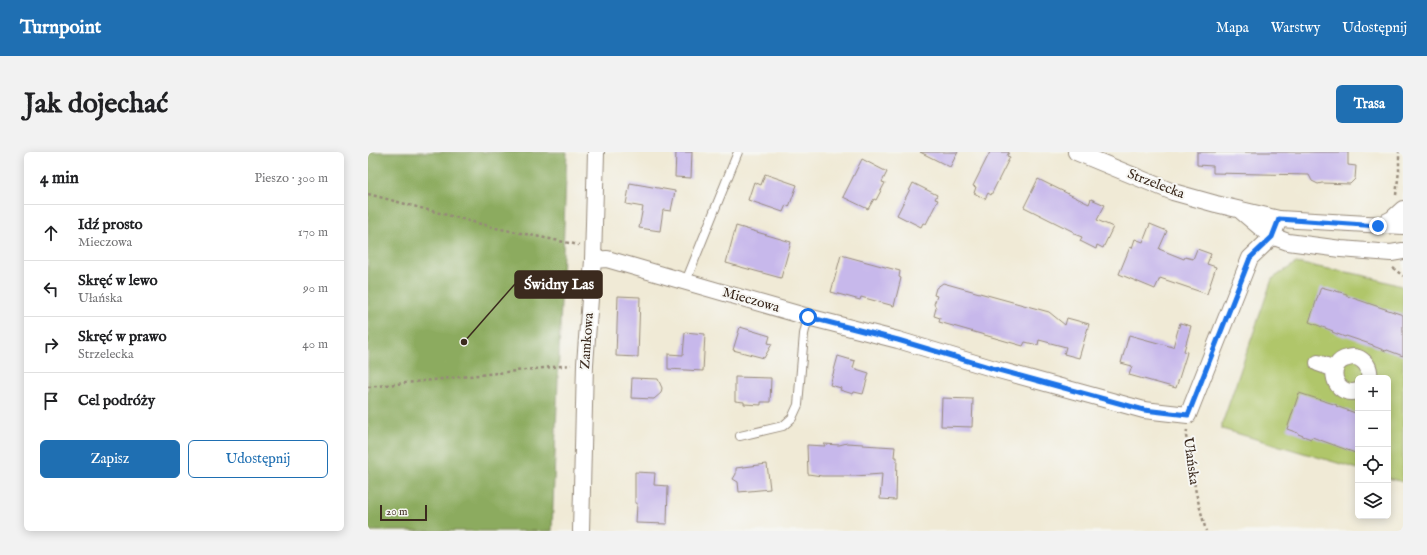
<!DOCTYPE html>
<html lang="pl">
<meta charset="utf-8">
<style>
body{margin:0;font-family:"IM FELL English",serif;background:#f2f2f2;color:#202124}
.controls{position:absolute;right:12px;bottom:12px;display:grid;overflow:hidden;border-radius:6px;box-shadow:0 2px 10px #0003}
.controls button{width:36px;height:36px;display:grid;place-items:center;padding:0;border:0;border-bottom:1px solid #e0e0e0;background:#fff;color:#202124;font:20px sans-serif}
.scale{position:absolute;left:12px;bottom:10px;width:47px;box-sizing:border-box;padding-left:4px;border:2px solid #3b2a1e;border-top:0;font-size:11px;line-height:14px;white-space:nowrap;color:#3b2a1e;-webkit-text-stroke:3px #f6f6f2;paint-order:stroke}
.stop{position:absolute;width:12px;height:12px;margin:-9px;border:3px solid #1a73e8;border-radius:50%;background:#fff}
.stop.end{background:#1a73e8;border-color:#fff;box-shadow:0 1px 4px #0008}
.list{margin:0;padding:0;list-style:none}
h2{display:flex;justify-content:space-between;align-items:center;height:52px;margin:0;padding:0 16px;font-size:17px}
h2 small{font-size:13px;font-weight:400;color:#757577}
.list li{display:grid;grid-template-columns:26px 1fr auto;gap:12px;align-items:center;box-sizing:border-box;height:56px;padding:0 16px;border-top:1px solid #e0e0e0}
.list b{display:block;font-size:15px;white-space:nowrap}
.list p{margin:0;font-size:13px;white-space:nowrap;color:#757577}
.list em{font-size:13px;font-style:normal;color:#757577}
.actions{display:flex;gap:8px;padding:12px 16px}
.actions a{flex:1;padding:9px 0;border:1px solid #1f6fb2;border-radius:6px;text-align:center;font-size:14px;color:#1f6fb2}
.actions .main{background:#1f6fb2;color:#fff}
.icon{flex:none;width:22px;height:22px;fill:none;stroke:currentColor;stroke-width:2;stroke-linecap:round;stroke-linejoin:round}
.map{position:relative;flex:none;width:1035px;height:379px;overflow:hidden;border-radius:6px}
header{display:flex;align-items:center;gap:24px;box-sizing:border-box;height:56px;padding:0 20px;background:#1f6fb2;color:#fff}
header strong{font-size:19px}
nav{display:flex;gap:22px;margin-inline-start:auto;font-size:14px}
.intro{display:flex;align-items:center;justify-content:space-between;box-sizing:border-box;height:96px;padding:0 24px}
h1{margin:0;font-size:28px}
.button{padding:10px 18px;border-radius:6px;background:#1f6fb2;color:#fff;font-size:14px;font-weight:700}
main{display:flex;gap:24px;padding:0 24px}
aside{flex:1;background:#fff;border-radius:6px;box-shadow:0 2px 10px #0003}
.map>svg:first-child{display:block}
</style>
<header>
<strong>Turnpoint</strong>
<nav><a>Mapa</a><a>Warstwy</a><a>Udostępnij</a></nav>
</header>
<div class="intro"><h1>Jak dojechać</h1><a class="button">Trasa</a></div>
<main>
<aside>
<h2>4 min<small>Pieszo · 300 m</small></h2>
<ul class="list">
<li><svg class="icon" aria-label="ahead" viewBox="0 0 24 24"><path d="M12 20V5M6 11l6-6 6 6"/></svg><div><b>Idź prosto</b><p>Mieczowa</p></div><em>170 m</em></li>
<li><svg class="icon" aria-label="left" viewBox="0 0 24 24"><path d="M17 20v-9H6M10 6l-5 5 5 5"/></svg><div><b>Skręć w lewo</b><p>Ułańska</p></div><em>90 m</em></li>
<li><svg class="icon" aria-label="right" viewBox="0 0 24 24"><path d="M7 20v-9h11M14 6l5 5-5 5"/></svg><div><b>Skręć w prawo</b><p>Strzelecka</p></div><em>40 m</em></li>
<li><svg class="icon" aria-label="arrive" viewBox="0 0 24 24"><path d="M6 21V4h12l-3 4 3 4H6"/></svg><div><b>Cel podróży</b></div></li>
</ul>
<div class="actions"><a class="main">Zapisz</a><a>Udostępnij</a></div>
</aside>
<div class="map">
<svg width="1035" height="379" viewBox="0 0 1035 379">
<rect width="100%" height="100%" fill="#f6f6f2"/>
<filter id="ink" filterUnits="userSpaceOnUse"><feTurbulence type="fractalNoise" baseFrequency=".025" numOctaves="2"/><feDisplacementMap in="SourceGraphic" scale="8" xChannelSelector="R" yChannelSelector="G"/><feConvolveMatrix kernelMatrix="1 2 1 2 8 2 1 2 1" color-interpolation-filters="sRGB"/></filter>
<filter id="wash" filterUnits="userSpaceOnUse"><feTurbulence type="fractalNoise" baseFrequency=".012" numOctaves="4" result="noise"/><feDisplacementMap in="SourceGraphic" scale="16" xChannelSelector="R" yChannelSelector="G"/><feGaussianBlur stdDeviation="0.9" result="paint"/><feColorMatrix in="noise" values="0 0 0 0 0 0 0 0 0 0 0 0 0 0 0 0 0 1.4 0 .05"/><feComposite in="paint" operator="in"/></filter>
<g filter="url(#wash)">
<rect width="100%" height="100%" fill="#f0ead6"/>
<!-- green -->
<polygon fill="#b0c66a" stroke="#767844" points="928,111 994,123 1033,134 1035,136 1035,330 1020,326 1020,226 990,226 990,317 854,277 854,272 904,127"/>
<!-- forest -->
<polygon fill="#8cab5e" stroke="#646a3e" points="0,0 199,0 184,379 0,379"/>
<g id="blocks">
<!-- building -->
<g fill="#c7b8eb">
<polygon points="308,0 324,0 323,26 307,25"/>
<polygon points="552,0 590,0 582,15"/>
<polygon points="622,0 641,0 639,4 642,5 623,43 620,41 617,47 606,41 608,35 605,34"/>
<polygon points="829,0 980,0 980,13 988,14 987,27 982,32 954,31 950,32 944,29 941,23 845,21 845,14 829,13"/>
<polygon points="494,7 519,20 514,30 517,31 508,48 506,47 500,57 475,45"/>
<polygon points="397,22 429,33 421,55 418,53 415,60 380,48 386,30 393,33"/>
<polygon points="670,27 721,52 723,47 737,53 729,68 745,75 735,96 729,93 728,97 712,89 714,85 706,82 706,80 656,55"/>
<polygon points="262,31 307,39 303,59 295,58 292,79 271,76 275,55 258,52"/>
<polygon points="545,31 569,43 567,47 570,48 558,72 555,71 553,75 529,63"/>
<polygon points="782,72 799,79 791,97 816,107 817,105 825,107 829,97 843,102 839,112 848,115 839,142 792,126 787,137 751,122 762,95 764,96 767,87 775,90"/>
<polygon points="368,74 423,90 413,126 358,111"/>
<polygon points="473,103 532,119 531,125 533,126 526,154 493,145 492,148 463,140"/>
<polygon points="575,131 681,160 697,173 699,166 721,172 711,206 696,202 698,195 671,188 670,193 657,190 655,194 571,170 572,166 566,164 568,156 566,152 569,144 566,143 568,136"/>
<polygon points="953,135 979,142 979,144 1035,163 1035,204 1019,198 1018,199 1005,194 1005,193 978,184 977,185 964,180 965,179 941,170"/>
<polygon points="250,144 272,145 270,205 248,204"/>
<polygon points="812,171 823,174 816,199 819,200 818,204 808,236 761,223 764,214 753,211 761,183 805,195"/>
<polygon points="372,175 402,184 400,191 404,192 396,206 365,198"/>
<polygon points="317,180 337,182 335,219 300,217 300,202 315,203"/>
<polygon points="470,204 487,209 485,216 501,221 495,242 486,240 485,242 472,238 473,236 462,233"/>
<polygon points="367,225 403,226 402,250 393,250 393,253 376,252 376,250 367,249"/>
<polygon points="264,226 290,227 294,236 293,241 286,247 263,246"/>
<polygon points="931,241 969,253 968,254 990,262 990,302 944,285 943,287 930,282 930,281 919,277"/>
<polygon points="574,246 605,247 604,275 573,274"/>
<polygon points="479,291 495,292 495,293 527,295 526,305 529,305 528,348 512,347 514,322 487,324 454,324 440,322 439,293 457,294 456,292 471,293"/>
<polygon points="399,312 402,337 371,340 370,330 365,327 368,322 368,316"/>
<polygon points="267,320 287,321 286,333 300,334 299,372 268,371 269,351 267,351"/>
</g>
</g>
</g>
<g filter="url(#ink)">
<use href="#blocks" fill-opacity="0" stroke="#968a7a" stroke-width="1"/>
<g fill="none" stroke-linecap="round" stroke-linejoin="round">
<defs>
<g id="lane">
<polyline points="318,129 370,0"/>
<polyline points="372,284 415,274 424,266 430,253 436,182 440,165"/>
</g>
<g id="street">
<polyline points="708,0 805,40 848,52 911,67 1035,74"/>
<polyline points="874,60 901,83 920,90 973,97 1023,101 1035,99"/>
<polyline points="1010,74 1024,67 1035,57"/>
<polyline points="225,108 239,107 440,165 530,188 627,217 776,258 820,263 882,106 904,85 911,67"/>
<polyline points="950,211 967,217"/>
<path d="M990 239C965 246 957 210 980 206 985 204 991 205 995 209 1000 213 1002 219 1001 226"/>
<polyline points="213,379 217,212 225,108 228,0"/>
</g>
</defs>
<!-- lane casing -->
<use href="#lane" stroke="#968a7a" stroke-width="10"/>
<!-- street casing -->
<use href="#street" stroke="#968a7a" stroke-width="18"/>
<!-- path -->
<g stroke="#968a7a" stroke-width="2.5" stroke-dasharray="3 3" stroke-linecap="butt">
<polyline points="0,42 128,76 211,93"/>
<polyline points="1028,43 1031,19 1031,0"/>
<polyline points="1025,116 1035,124"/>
<polyline points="0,235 203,213"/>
<polyline points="819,278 818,284 828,341 838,379"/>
</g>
<!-- lane -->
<use href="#lane" stroke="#fff" stroke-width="8"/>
<!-- street -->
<use href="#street" stroke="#fff" stroke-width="16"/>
</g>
</g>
<g fill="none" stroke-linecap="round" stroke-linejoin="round" filter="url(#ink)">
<!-- route -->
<polyline stroke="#1a73e8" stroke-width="5" points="440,165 530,188 627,217 776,258 820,263 882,106 904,85 911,67 1010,74"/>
</g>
<g text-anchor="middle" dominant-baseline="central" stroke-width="4" stroke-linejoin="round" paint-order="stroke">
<!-- street labels -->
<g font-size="14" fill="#3b2a1e" stroke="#f6f6f2">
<text transform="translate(788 32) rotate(21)">Strzelecka</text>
<text transform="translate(383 148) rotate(16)">Mieczowa</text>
<text transform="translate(219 189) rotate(-86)">Zamkowa</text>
<text transform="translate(823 309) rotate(82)">Ułańska</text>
</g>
</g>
<!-- callouts -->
<path fill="none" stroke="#3b2a1e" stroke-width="1.5" d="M96 190L147 132"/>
<circle fill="#3b2a1e" stroke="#f6f6f2" stroke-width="1.5" cx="96" cy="190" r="4"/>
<rect fill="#3b2a1e" stroke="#3b2a1e" stroke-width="1.5" x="147" y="119" width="87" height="27" rx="4"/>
<g font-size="15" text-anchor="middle" font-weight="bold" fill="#fff">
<text x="191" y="137">Świdny Las</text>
</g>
</svg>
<div class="controls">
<button>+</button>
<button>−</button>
<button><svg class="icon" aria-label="locate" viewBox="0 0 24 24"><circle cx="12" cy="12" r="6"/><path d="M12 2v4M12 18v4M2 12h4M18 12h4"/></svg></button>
<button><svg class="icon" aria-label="layers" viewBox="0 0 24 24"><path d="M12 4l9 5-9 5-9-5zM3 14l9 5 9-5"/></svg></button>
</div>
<div class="scale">20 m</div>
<div class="stop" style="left:440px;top:165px"></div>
<div class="stop end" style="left:1010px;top:74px"></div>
</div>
</main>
